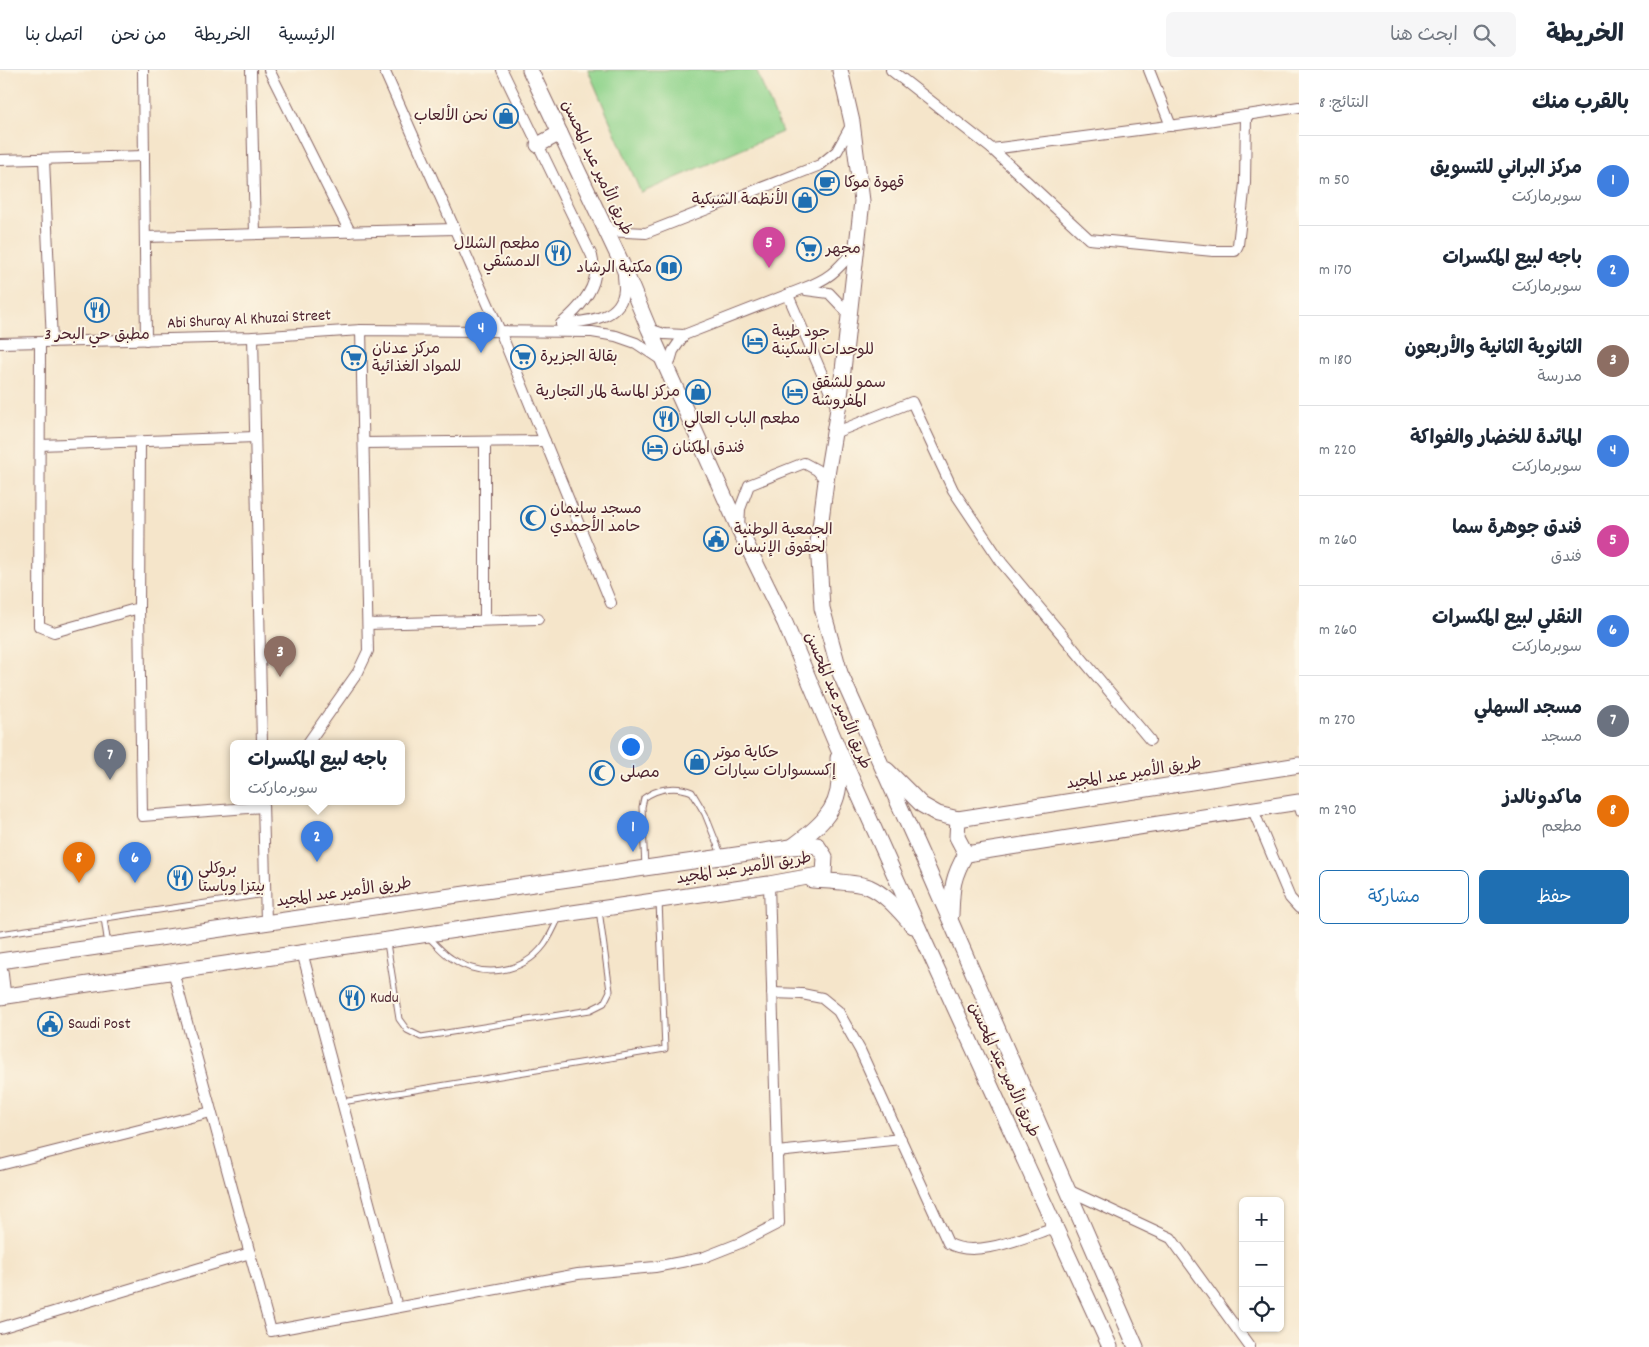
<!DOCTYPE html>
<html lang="ar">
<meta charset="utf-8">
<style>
body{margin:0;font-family:Dekko,"Playpen Sans Arabic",sans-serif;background:#f6f6f7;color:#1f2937;direction:rtl}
.controls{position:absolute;right:15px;bottom:15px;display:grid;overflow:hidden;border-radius:8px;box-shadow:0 1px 4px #0004}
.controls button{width:45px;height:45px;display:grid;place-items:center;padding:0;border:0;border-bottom:1px solid #e0e1e3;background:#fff;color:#1f2937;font:25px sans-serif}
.you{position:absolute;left:630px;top:676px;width:18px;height:18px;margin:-12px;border:4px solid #fff;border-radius:50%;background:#1a73e8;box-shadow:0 0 0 8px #1a73e833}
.badge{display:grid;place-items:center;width:32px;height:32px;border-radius:50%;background:#1f6fb2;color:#fff;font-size:16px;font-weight:700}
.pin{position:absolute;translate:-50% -41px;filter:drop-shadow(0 1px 2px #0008)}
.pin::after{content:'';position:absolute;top:26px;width:18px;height:15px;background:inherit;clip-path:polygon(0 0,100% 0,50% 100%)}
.popup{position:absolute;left:230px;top:670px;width:175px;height:65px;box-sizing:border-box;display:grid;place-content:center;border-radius:8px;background:#fff;filter:drop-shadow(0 1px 4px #0005);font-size:16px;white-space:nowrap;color:#747a83}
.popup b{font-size:19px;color:#1f2937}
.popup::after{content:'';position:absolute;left:50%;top:100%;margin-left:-10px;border:10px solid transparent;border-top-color:#fff}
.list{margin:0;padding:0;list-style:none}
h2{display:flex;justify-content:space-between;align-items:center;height:65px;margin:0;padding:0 20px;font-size:21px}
h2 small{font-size:16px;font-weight:400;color:#747a83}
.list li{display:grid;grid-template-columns:32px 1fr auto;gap:15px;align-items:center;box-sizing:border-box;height:90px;padding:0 20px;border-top:1px solid #e0e1e3}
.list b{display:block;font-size:19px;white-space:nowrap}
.list p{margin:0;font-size:16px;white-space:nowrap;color:#747a83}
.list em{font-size:16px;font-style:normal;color:#747a83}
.actions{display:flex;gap:10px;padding:15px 20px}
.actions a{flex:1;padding:11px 0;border:1px solid #1f6fb2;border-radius:8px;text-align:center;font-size:18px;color:#1f6fb2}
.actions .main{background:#1f6fb2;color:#fff}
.icon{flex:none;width:28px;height:28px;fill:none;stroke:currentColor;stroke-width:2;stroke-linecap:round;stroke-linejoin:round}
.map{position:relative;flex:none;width:1299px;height:1277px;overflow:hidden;direction:ltr}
header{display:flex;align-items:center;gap:30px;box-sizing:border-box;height:70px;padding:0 25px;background:#fff;border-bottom:1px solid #e0e1e3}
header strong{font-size:24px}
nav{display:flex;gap:28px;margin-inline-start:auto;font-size:18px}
.search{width:350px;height:45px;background:#f6f6f7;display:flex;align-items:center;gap:12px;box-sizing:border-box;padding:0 18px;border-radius:8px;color:#747a83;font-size:19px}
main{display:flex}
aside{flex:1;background:#fff}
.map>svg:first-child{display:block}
</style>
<header>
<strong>الخريطة</strong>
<div class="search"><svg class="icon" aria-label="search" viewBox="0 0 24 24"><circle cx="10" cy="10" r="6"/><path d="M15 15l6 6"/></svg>ابحث هنا</div>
<nav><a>الرئيسية</a><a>الخريطة</a><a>من نحن</a><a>اتصل بنا</a></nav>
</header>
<main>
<aside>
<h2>بالقرب منك<small>النتائج: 8</small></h2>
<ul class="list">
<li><span class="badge" style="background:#3f7fe0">1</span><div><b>مركز البراني للتسويق</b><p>سوبرماركت</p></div><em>50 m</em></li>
<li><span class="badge" style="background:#3f7fe0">2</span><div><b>باجه لبيع المكسرات</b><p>سوبرماركت</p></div><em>170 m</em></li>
<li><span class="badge" style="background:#8d6e63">3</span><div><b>الثانوية الثانية والأربعون</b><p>مدرسة</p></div><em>180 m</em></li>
<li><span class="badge" style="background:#3f7fe0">4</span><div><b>المائدة للخضار والفواكة</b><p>سوبرماركت</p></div><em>220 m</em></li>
<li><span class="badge" style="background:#d1479c">5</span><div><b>فندق جوهرة سما</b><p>فندق</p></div><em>260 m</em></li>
<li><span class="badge" style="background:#3f7fe0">6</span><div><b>النقلي لبيع المكسرات</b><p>سوبرماركت</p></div><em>260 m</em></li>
<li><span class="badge" style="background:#6b7280">7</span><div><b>مسجد السهلي</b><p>مسجد</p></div><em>270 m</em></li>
<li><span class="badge" style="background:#e8710a">8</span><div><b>ماكدونالدز</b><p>مطعم</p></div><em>290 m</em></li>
</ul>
<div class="actions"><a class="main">حفظ</a><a>مشاركة</a></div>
</aside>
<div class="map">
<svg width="1299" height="1277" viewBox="0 0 1299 1277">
<rect width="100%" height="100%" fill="#fcf5e5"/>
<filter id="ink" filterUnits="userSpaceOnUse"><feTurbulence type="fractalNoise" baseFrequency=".02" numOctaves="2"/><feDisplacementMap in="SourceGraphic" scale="10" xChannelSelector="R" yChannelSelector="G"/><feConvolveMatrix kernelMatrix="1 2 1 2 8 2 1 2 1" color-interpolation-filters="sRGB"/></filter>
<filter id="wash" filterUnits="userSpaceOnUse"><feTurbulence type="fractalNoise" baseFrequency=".0096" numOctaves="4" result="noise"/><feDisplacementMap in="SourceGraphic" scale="20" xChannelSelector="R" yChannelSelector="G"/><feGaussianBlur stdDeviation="1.12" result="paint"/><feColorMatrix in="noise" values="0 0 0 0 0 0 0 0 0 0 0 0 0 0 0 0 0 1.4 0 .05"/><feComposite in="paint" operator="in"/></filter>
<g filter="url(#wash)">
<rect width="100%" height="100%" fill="#f5e5ca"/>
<!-- green -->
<polygon fill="#91d48d" stroke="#6e7a5c" points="588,0 756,0 782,62 641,123"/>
</g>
<g filter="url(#ink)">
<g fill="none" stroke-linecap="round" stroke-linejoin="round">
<defs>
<g id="lane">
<polyline points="1296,733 1299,743"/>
<path d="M645 797 642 737 644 728C658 718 676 715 692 722L705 744 721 784"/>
<polyline points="104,848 108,875"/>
<polyline points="0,864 265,824"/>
<path d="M428 867C436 874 443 883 451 888 481 909 522 904 544 875 550 867 555 856 559 847"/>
<polyline points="387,873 399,949 407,960 421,967 590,940 604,933 610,921 599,840"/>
<polyline points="342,1032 665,979 659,831"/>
</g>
<g id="street">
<polyline points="143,0 146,270"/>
<polyline points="251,0 255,164"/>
<polyline points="269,0 350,162"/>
<polyline points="384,0 500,261 611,533"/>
<path d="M502 0 592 186C593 192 595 200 595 206 592 225 574 243 561 254"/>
<polyline points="891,0 992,79 1207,51 1299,37"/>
<polyline points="1149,0 1171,56"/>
<polyline points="992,79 1089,169 1213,181 1235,181 1238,175 1245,113 1246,45"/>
<polyline points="44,89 52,272"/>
<polyline points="0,90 144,86"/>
<polyline points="606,161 646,163 820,95 837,81 852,54"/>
<polyline points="145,167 455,159"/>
<polyline points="806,220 829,223 849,244"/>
<polyline points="788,225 838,341"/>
<path d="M561 254C584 251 622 251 624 219 624 214 623 209 623 203"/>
<path d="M649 259 664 264 684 265 802 219C831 208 836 201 856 178"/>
<polyline points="253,267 262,673"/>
<polyline points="0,273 253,267 361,260 592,262 616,266 636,273 663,291"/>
<polyline points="40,273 39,556 54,562 139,538"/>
<polyline points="668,298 673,281 684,265"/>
<polyline points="834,363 912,332 953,420 1002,493 1150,670"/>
<polyline points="140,372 139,538 142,746 263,737"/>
<polyline points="485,372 485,550"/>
<polyline points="364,373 545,371"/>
<polyline points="40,375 255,367"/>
<polyline points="739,457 740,439 749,415 804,393 817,400 826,411"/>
<polyline points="368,554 538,549"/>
<polyline points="308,673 358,602 368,581 361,260"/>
<polyline points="263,732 266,852"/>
<polyline points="1253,740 1290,828 1299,838"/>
<polyline points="302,882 397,1237"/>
<polyline points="173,901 271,1261 578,1204 655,1197 702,1188 740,1173 779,1153 769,814"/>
<path d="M772 923 802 924 822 928 838 941 860 980 948 1173C975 1190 1027 1166 1055 1157"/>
<polyline points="777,1082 901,1069"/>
<polyline points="0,1095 211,1042"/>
<polyline points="1068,1120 1171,1168 1250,1277"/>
<polyline points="0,1258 250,1183"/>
</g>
<g id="secondary">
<polyline points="530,0 622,194 649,259 739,459 785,553 837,676 922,866 1110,1277"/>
<polyline points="840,0 852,52 862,131 840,327 826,411 818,473 822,538 840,603 924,790 1136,1277"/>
<polyline points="538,75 560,63"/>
<polyline points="887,700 922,735 938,744 958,749 1299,695"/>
<polyline points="958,749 957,767 966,784 1299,732"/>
<path d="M793 776C816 759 838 742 839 712 840 704 838 695 838 688"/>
<path d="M812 810C825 811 857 812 869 817 887 825 900 842 913 856"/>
<path d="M951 845C952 818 952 808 966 784"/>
<polyline points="0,891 791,777 817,775 825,787 824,804 769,814 0,927"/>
<polyline points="0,901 3,926"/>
</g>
</defs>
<!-- lane casing -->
<use href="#lane" stroke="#866463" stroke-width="7"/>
<!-- street casing -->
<use href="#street" stroke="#866463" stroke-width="12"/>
<!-- secondary casing -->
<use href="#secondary" stroke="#866463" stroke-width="17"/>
<!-- lane -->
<use href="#lane" stroke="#fff" stroke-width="5"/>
<!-- street -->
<use href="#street" stroke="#fff" stroke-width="10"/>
<!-- secondary -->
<use href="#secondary" stroke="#fff" stroke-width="15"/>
</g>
</g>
<!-- icons -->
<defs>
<symbol id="shop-ring" viewBox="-11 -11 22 22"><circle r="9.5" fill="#fcf5e5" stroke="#1f6fb2" stroke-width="1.5"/><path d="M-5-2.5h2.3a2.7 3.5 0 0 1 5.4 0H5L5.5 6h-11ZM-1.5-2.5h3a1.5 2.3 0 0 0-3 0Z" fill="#1f6fb2"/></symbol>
<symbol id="cafe-ring" viewBox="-11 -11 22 22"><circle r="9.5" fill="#fcf5e5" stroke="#1f6fb2" stroke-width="1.5"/><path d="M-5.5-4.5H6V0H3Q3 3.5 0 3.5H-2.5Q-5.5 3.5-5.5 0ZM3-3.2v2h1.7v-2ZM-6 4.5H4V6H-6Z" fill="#1f6fb2"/></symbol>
<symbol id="supermarket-ring" viewBox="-11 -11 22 22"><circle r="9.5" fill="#fcf5e5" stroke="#1f6fb2" stroke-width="1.5"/><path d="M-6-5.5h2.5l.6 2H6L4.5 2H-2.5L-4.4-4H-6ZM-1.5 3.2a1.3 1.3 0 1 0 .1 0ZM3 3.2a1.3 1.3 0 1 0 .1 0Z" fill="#1f6fb2"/></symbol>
<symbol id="restaurant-ring" viewBox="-11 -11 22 22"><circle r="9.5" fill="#fcf5e5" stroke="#1f6fb2" stroke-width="1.5"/><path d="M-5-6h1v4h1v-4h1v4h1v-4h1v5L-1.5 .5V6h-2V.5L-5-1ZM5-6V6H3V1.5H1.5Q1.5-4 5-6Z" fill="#1f6fb2"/></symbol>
<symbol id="library-ring" viewBox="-11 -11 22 22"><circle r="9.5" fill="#fcf5e5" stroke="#1f6fb2" stroke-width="1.5"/><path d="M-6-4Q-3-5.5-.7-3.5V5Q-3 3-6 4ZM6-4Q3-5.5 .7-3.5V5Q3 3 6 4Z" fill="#1f6fb2"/></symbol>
<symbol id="hotel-ring" viewBox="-11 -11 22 22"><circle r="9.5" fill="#fcf5e5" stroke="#1f6fb2" stroke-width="1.5"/><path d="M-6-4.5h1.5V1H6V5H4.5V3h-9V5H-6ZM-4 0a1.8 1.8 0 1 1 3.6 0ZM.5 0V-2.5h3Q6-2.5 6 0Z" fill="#1f6fb2"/></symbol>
<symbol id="mosque-ring" viewBox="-11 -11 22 22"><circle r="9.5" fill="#fcf5e5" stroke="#1f6fb2" stroke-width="1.5"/><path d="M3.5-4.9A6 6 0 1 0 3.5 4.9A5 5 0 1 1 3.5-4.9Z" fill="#1f6fb2"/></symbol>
<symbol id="civic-ring" viewBox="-11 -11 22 22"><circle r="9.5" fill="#fcf5e5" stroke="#1f6fb2" stroke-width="1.5"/><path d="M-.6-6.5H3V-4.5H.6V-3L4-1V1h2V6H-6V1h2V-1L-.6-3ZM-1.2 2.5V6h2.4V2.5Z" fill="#1f6fb2"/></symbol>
</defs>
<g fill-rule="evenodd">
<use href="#shop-ring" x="492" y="32" width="28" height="28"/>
<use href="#cafe-ring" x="813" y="99" width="28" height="28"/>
<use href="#shop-ring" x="791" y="116" width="28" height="28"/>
<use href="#supermarket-ring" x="795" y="165" width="28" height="28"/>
<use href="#restaurant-ring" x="544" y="169" width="28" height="28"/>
<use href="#library-ring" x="655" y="184" width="28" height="28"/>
<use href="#restaurant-ring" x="83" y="226" width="28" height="28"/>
<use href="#hotel-ring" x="741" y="257" width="28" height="28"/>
<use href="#supermarket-ring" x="509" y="273" width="28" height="28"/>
<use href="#supermarket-ring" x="340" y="274" width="28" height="28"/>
<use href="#shop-ring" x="684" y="308" width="28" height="28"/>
<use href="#hotel-ring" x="781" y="308" width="28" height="28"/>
<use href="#restaurant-ring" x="652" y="335" width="28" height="28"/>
<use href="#hotel-ring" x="641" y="364" width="28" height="28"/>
<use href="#mosque-ring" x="519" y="434" width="28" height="28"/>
<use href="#civic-ring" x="702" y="455" width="28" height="28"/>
<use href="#shop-ring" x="683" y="678" width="28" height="28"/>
<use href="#mosque-ring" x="588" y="689" width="28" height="28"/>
<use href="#restaurant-ring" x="166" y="794" width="28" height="28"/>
<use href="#restaurant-ring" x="338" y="914" width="28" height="28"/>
<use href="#civic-ring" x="36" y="940" width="28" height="28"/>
</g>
<g text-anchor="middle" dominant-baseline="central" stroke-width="4" stroke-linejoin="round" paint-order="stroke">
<!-- poi labels -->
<g font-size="16" fill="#4a1f2b" stroke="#fcf5e5" text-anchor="start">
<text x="488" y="46" text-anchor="end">نحن الألعاب</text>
<text x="844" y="113">قهوة موكا</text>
<text x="788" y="130" text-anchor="end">الأنظمة الشبكية</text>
<text x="540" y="174" text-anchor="end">مطعم الشلال<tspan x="540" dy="18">الدمشقي</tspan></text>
<text x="826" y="179">مجهر</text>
<text x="652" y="198" text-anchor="end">مكتبة الرشاد</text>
<text x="772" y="262">جود طيبة<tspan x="772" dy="18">للوحدات السكينة</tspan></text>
<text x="97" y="265" text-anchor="middle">مطبق حي البحر 3</text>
<text x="372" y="279">مركز عدنان<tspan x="372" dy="18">للمواد الغذائية</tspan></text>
<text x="540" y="287">بقالة الجزيرة</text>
<text x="812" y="313">سمو للشقق<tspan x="812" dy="18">المفروشة</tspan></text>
<text x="680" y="322" text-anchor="end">مركز الماسة لمار التجارية</text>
<text x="684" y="349">مطعم الباب العالي</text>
<text x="672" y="378">فندق المكنان</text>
<text x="550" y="439">مسجد سليمان<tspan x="550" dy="18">حامد الأحمدي</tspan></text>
<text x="734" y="460">الجمعية الوطنية<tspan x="734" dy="18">لحقوق الإنسان</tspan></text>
<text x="714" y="683">حكاية موتر<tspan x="714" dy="18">إكسسوارات سيارات</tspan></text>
<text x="620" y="703">مصلى</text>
<text x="198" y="799">بروكلي<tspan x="198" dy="18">بيتزا وباستا</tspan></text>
<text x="370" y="928">Kudu</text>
<text x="68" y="954">Saudi Post</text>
</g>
<!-- street labels -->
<g font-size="16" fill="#4a1f2b" stroke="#fcf5e5">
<text transform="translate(596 98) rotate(65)">طريق الأمير عبد المحسن</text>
<text transform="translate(249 250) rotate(-3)">Abi Shuray Al Khuzai Street</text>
<text transform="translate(837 631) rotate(67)">طريق الأمير عبد المحسن</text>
<text transform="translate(1134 704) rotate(-9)">طريق الأمير عبد المجيد</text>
<text transform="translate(744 799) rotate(-9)">طريق الأمير عبد المجيد</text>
<text transform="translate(344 823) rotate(-8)">طريق الأمير عبد المجيد</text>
<text transform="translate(1003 1000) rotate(65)">طريق الأمير عبد المحسن</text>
</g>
</g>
</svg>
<div class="controls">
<button>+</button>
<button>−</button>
<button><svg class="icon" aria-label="locate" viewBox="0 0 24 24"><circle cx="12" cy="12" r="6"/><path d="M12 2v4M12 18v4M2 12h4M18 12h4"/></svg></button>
</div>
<div class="you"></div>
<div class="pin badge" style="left:633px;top:782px;background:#3f7fe0">1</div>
<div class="pin badge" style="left:317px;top:792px;background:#3f7fe0">2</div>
<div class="popup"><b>باجه لبيع المكسرات</b>سوبرماركت</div>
<div class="pin badge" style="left:280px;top:607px;background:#8d6e63">3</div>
<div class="pin badge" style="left:481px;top:283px;background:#3f7fe0">4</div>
<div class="pin badge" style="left:769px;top:198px;background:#d1479c">5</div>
<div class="pin badge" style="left:135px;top:813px;background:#3f7fe0">6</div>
<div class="pin badge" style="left:110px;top:710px;background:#6b7280">7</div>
<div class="pin badge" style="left:79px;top:813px;background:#e8710a">8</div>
</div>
</main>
